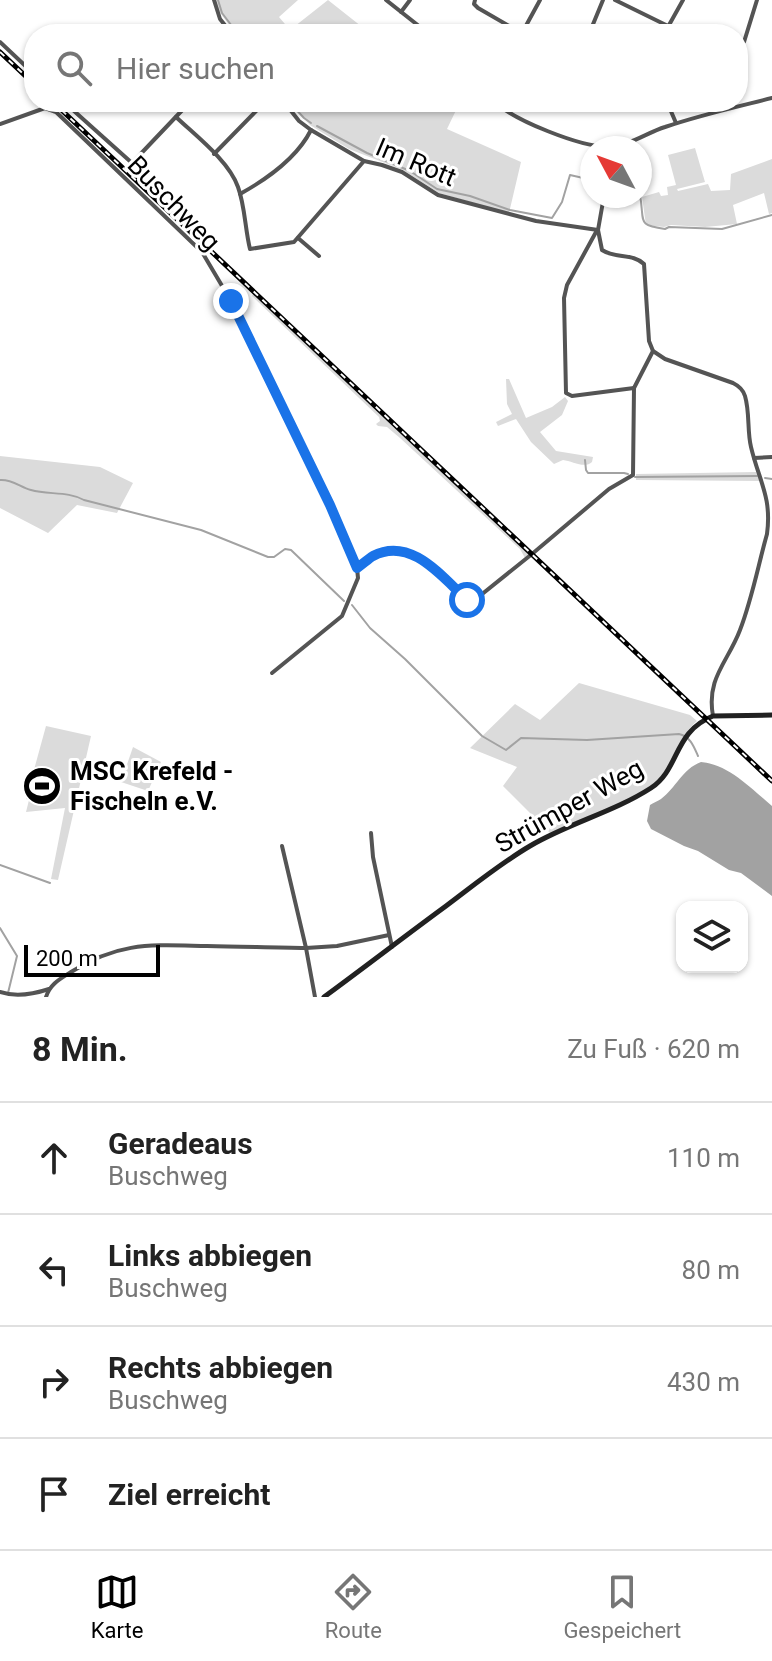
<!DOCTYPE html>
<html lang="de">
<meta charset="utf-8">
<style>
body{margin:0;font-family:Roboto,sans-serif;background:#f2f2f2;color:#222}
.controls{position:absolute;right:24px;bottom:24px;display:grid;overflow:hidden;border-radius:16px;box-shadow:0 2px 6px #0004}
.controls button{width:72px;height:72px;display:grid;place-items:center;padding:0;border:0;border-bottom:2px solid #e0e0e0;background:#fff;color:#222;font:40px sans-serif}
.compass{position:absolute;left:580px;top:136px;width:72px;height:72px;border-radius:50%;background:#fff;box-shadow:0 2px 6px #0004;rotate:311deg}
.scale{position:absolute;left:24px;bottom:20px;width:136px;box-sizing:border-box;padding-left:8px;border:4px solid #000;border-top:0;font-size:22px;line-height:28px;white-space:nowrap;color:#000;-webkit-text-stroke:6px #fff;paint-order:stroke}
.stop{position:absolute;width:24px;height:24px;margin:-18px;border:6px solid #1a73e8;border-radius:50%;background:#fff}
.stop.end{background:#1a73e8;border-color:#fff;box-shadow:0 2px 8px #0008}
.list{margin:0;padding:0;list-style:none}
h2{display:flex;justify-content:space-between;align-items:center;height:104px;margin:0;padding:0 32px;font-size:34px}
h2 small{font-size:26px;font-weight:400;color:#767676}
.list li{display:grid;grid-template-columns:52px 1fr auto;gap:24px;align-items:center;box-sizing:border-box;height:112px;padding:0 32px;border-top:2px solid #e0e0e0}
.list b{display:block;font-size:30px;white-space:nowrap}
.list p{margin:0;font-size:26px;white-space:nowrap;color:#767676}
.list em{font-size:26px;font-style:normal;color:#767676}
.icon{flex:none;width:44px;height:44px;fill:none;stroke:currentColor;stroke-width:2;stroke-linecap:round;stroke-linejoin:round}
.map{position:relative;flex:none;width:772px;height:997px;overflow:hidden}
.search{position:absolute;background:#fff;box-shadow:0 2px 6px #0004;left:24px;right:24px;top:24px;height:88px;display:flex;align-items:center;gap:20px;box-sizing:border-box;padding:0 28px;border-radius:32px;color:#767676;font-size:30px}
.sheet{height:552px;background:#fff}
nav{display:flex;justify-content:space-around;align-items:center;box-sizing:border-box;height:112px;border-top:2px solid #e0e0e0;background:#fff;font-size:22px;color:#767676}
nav a{display:grid;justify-items:center;gap:4px}
nav .on{color:#000}
.map>svg:first-child{display:block}
</style>
<div class="map">
<svg width="772" height="997" viewBox="0 0 772 997">
<rect width="100%" height="100%" fill="#fff"/>
<!-- green -->
<g fill="#dbdbdb">
<polygon points="215,0 298,0 279,17 290,30 328,0 371,34 236,34 218,10"/>
<polygon points="288,102 457,102 459,104 447,129 521,162 509,213 439,193 403,170 349,149 310,125"/>
<polygon points="695,148 705,182 677,189 678,191 708,184 711,191 730,190 731,174 772,159 772,213 769,214 764,193 733,205 737,224 705,227 671,225 664,227 646,225 642,197 659,192 661,196 668,195 667,187 676,185 668,155"/>
<polygon points="253,294 529,555 525,558 520,549 400,438 387,427 378,426 376,424 380,421 379,417 252,296"/>
<path d="M506 379H509L526 418 552 407 565 397 568 401 562 415 540 432 556 451 593 457 592 462C585 469 572 461 563 460L554 464 531 442 516 419 498 426 496 422 512 414 507 404Z"/>
<polygon points="0,456 100,467 133,483 117,513 77,505 48,533 0,508"/>
<polygon points="756,472 760,481 636,480 636,474"/>
<path d="M579 683 690 715 697 721C679 736 675 760 660 777 645 797 576 822 550 833L503 786 517 767 470 748 515 704 540 720Z"/>
<polygon points="46,726 91,736 58,880 51,879 65,808 26,812 29,800 26,799"/>
<polygon points="133,747 161,762 148,791 121,782"/>
</g>
<!-- water -->
<path fill="#a2a2a2" d="M701 762C728 764 752 789 772 806V896L741 873 729 870 698 851 684 846 651 829 647 821 650 805C653 803 658 801 661 799 676 788 682 769 701 762Z"/>
<g fill="none" stroke-linecap="round" stroke-linejoin="round">
<!-- stream -->
<g stroke="#a2a2a2" stroke-width="2">
<polyline points="218,0 222,13 238,34"/>
<polyline points="289,102 304,118 311,123"/>
<polyline points="317,126 367,153 410,171 437,189 470,196 510,210 552,218 562,202 570,175 592,180"/>
<path d="M640 195C645 222 636 225 665 229L669 227 722 229 772 215"/>
<polyline points="585,460 586,470 588,473 624,473 628,474"/>
<polyline points="635,477 757,476"/>
<polyline points="765,478 772,479"/>
<path d="M0 480C12 479 20 487 31 490 48 495 68 491 84 500L201 530 268 557H274L285 549 291 550 344 601"/>
<path d="M352 605 370 628 405 659 482 736 506 750 521 738 587 740 679 734C690 736 694 747 698 756"/>
<polyline points="0,865 50,883"/>
<polyline points="0,928 17,956 8,993"/>
</g>
<!-- street -->
<g stroke="#545454" stroke-width="4">
<polyline points="214,0 220,19 232,34"/>
<polyline points="386,0 429,34"/>
<polyline points="475,0 474,4 478,8 523,34"/>
<polyline points="615,0 668,26"/>
<polyline points="401,12 410,0"/>
<polyline points="522,33 540,0"/>
<polyline points="589,34 603,0"/>
<polyline points="664,34 683,0"/>
<polyline points="0,42 34,74"/>
<polyline points="744,42 757,0"/>
<polyline points="64,102 132,163 190,102"/>
<polyline points="284,102 299,121 311,130 364,161 382,165 402,172 438,195 536,221 598,230"/>
<path d="M495 102C515 121 579 146 607 147 628 147 646 133 665 127 700 115 736 107 772 98"/>
<polyline points="667,102 676,123"/>
<path d="M176 117C196 136 229 161 238 187 245 206 245 229 250 249L294 242 364 161"/>
<path d="M0 124 45 108 56 112 202 252 231 301 265 368 357 568C363 564 368 559 373 556 412 535 445 581 471 603L532 554 609 489 633 475 634 388 653 351"/>
<polyline points="214,154 265,102"/>
<path d="M240 194C267 179 297 158 311 130"/>
<path d="M604 196 598 230 602 250C615 259 633 253 644 264L649 341 653 351 665 359 733 383C739 386 743 389 745 396 750 413 747 431 751 447 759 481 772 497 767 534 758 566 752 599 740 630 728 662 706 678 713 716"/>
<polyline points="596,232 567,285 564,298 566,393 572,396 634,388"/>
<polyline points="298,238 319,256"/>
<polyline points="754,458 772,457"/>
<polyline points="272,673 342,616 358,578 357,568"/>
<polyline points="371,833 373,857 392,947"/>
<polyline points="282,846 306,948 337,946 389,935"/>
<path d="M0 992C15 997 34 994 49 989"/>
<path d="M46 997C50 984 60 979 71 972 120 941 152 945 207 946 240 947 273 947 306 948L315 997"/>
</g>
<!-- secondary -->
<path stroke="#212121" stroke-width="5" d="M324 997C365 967 405 936 446 906 474 885 501 863 530 846 569 823 614 812 651 788 680 769 673 732 713 716L772 715"/>
<defs>
<g id="rail">
<polyline points="0,52 34,84"/>
<polyline points="53,102 772,781"/>
</g>
</defs>
<!-- rail casing -->
<use href="#rail" stroke="#000" stroke-width="5"/>
<!-- rail -->
<use href="#rail" stroke="#fff" stroke-width="2" stroke-dasharray="6" stroke-linecap="butt"/>
</g>
<g fill="none" stroke-linecap="round" stroke-linejoin="round">
<!-- route -->
<path stroke="#1a73e8" stroke-width="10" d="M231 301 330 505 357 568C363 564 368 559 373 556 411 536 442 577 467 600"/>
</g>
<!-- icons -->
<defs>
<symbol id="stadium-disc" viewBox="-11 -11 22 22"><circle r="9.5" fill="#000" stroke="#fff"/><path d="M0-5a6.5 5 0 1 0 0 10a6.5 5 0 1 0 0-10ZM-3.5-1.8h7v3.6h-7Z" fill="#fff"/></symbol>
</defs>
<g fill-rule="evenodd">
<use href="#stadium-disc" x="20" y="764" width="44" height="44"/>
</g>
<g text-anchor="middle" dominant-baseline="central" stroke-width="6" stroke-linejoin="round" paint-order="stroke">
<!-- street labels -->
<g font-size="26" fill="#000" stroke="#fff">
<text transform="translate(416 162) rotate(23)">Im Rott</text>
<text transform="translate(174 203) rotate(46)">Buschweg</text>
<text transform="translate(569 806) rotate(-29)">Strümper Weg</text>
</g>
<!-- poi labels -->
<g font-size="26" font-weight="bold" fill="#000" stroke="#fff" text-anchor="start">
<text x="70" y="771">MSC Krefeld -<tspan x="70" dy="30">Fischeln e.V.</tspan></text>
</g>
</g>
</svg>
<div class="controls">
<button><svg class="icon" aria-label="layers" viewBox="0 0 24 24"><path d="M12 4l9 5-9 5-9-5zM3 14l9 5 9-5"/></svg></button>
</div>
<svg class="compass" viewBox="-18 -18 36 36"><path d="M0-13l5 13h-10z" fill="#e53935"/><path d="M0 13l5-13h-10z" fill="#767676"/></svg>
<div class="scale">200 m</div>
<div class="stop" style="left:467px;top:600px"></div>
<div class="stop end" style="left:231px;top:301px"></div>
<div class="search"><svg class="icon" aria-label="search" viewBox="0 0 24 24"><circle cx="10" cy="10" r="6"/><path d="M15 15l6 6"/></svg>Hier suchen</div>
</div>
<section class="sheet">
<h2>8 Min.<small>Zu Fuß · 620 m</small></h2>
<ul class="list">
<li><svg class="icon" aria-label="ahead" viewBox="0 0 24 24"><path d="M12 20V5M6 11l6-6 6 6"/></svg><div><b>Geradeaus</b><p>Buschweg</p></div><em>110 m</em></li>
<li><svg class="icon" aria-label="left" viewBox="0 0 24 24"><path d="M17 20v-9H6M10 6l-5 5 5 5"/></svg><div><b>Links abbiegen</b><p>Buschweg</p></div><em>80 m</em></li>
<li><svg class="icon" aria-label="right" viewBox="0 0 24 24"><path d="M7 20v-9h11M14 6l5 5-5 5"/></svg><div><b>Rechts abbiegen</b><p>Buschweg</p></div><em>430 m</em></li>
<li><svg class="icon" aria-label="arrive" viewBox="0 0 24 24"><path d="M6 21V4h12l-3 4 3 4H6"/></svg><div><b>Ziel erreicht</b></div></li>
</ul>
</section>
<nav>
<a class="on"><svg class="icon" aria-label="map" viewBox="0 0 24 24"><path d="M3 6l6-2 6 2 6-2v14l-6 2-6-2-6 2zM9 4v14M15 6v14"/></svg>Karte</a>
<a><svg class="icon" aria-label="directions" viewBox="0 0 24 24"><path d="M12 3l9 9-9 9-9-9zM9 14v-3h6M13 9l2 2-2 2"/></svg>Route</a>
<a><svg class="icon" aria-label="saved" viewBox="0 0 24 24"><path d="M7 4h10v16l-5-4-5 4z"/></svg>Gespeichert</a>
</nav>
